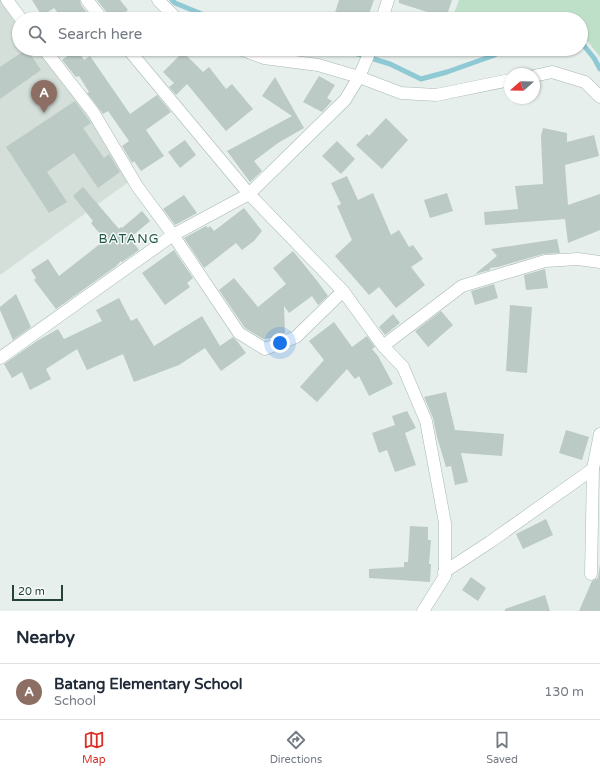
<!DOCTYPE html>
<style>
body{margin:0;font-family:"Varela Round",sans-serif;background:#f2f2f3;color:#1f2937}
.compass{position:absolute;left:504px;top:68px;width:36px;height:36px;border-radius:50%;background:#fff;box-shadow:0 1px 3px #0004;rotate:250deg}
.scale{position:absolute;left:12px;bottom:10px;width:51px;box-sizing:border-box;padding-left:4px;border:2px solid #24423a;border-top:0;font-size:11px;line-height:14px;white-space:nowrap;color:#24423a;-webkit-text-stroke:3px #f7fbf9;paint-order:stroke}
.you{position:absolute;left:280px;top:343px;width:14px;height:14px;margin:-10px;border:3px solid #fff;border-radius:50%;background:#1a73e8;box-shadow:0 0 0 6px #1a73e833}
.badge{display:grid;place-items:center;width:26px;height:26px;border-radius:50%;background:#d93025;color:#fff;font-size:13px;font-weight:700}
.pin{position:absolute;translate:-50% -33px;filter:drop-shadow(0 1px 2px #0008)}
.pin::after{content:'';position:absolute;top:21px;width:14px;height:12px;background:inherit;clip-path:polygon(0 0,100% 0,50% 100%)}
.list{margin:0;padding:0;list-style:none}
h2{display:flex;justify-content:space-between;align-items:center;height:52px;margin:0;padding:0 16px;font-size:17px}
h2 small{font-size:13px;font-weight:400;color:#747a83}
.list li{display:grid;grid-template-columns:26px 1fr auto;gap:12px;align-items:center;box-sizing:border-box;height:56px;padding:0 16px;border-top:1px solid #e0e1e3}
.list b{display:block;font-size:15px;white-space:nowrap}
.list p{margin:0;font-size:13px;white-space:nowrap;color:#747a83}
.list em{font-size:13px;font-style:normal;color:#747a83}
.icon{flex:none;width:22px;height:22px;fill:none;stroke:currentColor;stroke-width:2;stroke-linecap:round;stroke-linejoin:round}
.map{position:relative;flex:none;width:600px;height:611px;overflow:hidden}
.search{position:absolute;background:#fff;box-shadow:0 1px 3px #0004;left:12px;right:12px;top:12px;height:44px;display:flex;align-items:center;gap:10px;box-sizing:border-box;padding:0 14px;border-radius:22px;color:#747a83;font-size:15px}
.sheet{height:108px;background:#fff}
nav{display:flex;justify-content:space-around;align-items:center;box-sizing:border-box;height:56px;border-top:1px solid #e0e1e3;background:#fff;font-size:11px;color:#747a83}
nav a{display:grid;justify-items:center;gap:2px}
nav .on{color:#d93025}
.map>svg:first-child{display:block}
</style>
<div class="map">
<svg width="600" height="611" viewBox="0 0 600 611">
<rect width="100%" height="100%" fill="#e6efeb"/>
<!-- built -->
<polygon fill="#d4dfda" points="0,0 6,0 19,19 19,49 41,49 134,178 0,275"/>
<!-- green -->
<polygon fill="#bfe0c8" points="459,0 600,0 600,57 581,33 581,19 553,19 539,14 527,19 452,19"/>
<g fill="none" stroke-linecap="round" stroke-linejoin="round">
<!-- stream -->
<g stroke="#8ec9d4" stroke-width="5">
<polyline points="172,0 175,3 214,19"/>
<polyline points="528,19 534,16 541,19"/>
<polyline points="581,42 594,58 600,69"/>
<polyline points="333,49 348,51 390,64 421,79 447,72 495,55 498,49"/>
</g>
</g>
<!-- building -->
<g fill="#bbcac4">
<polygon points="32,0 80,0 81,5 92,19 63,19 54,8 42,16"/>
<polygon points="97,0 120,0 128,10 116,19 109,19 108,14"/>
<polygon points="339,0 374,0 367,19 333,19"/>
<polygon points="399,0 452,0 446,18 399,3"/>
<polygon points="27,49 41,70 0,99 0,67"/>
<polygon points="77,49 84,60 90,56 130,114 157,95 171,112 146,130 164,156 141,171 134,161 132,163 122,146 129,141 108,111 103,114 87,93 89,92 79,76 76,77 62,60"/>
<polygon points="183,52 203,72 209,67 226,89 232,84 253,109 226,131 187,84 176,95 169,87 174,83 163,72"/>
<polygon points="319,76 335,85 327,98 332,101 322,112 303,102"/>
<polygon points="275,77 304,128 278,143 254,161 262,171 250,182 227,151 292,116 262,96"/>
<polygon points="75,101 91,123 83,128 104,158 109,154 120,172 98,188 74,153 47,172 67,202 49,213 6,147"/>
<polygon points="386,118 408,140 382,169 356,145 367,134 369,136"/>
<polygon points="543,128 567,133 567,142 594,135 599,156 565,165 568,205 600,194 600,230 568,243 565,219 485,225 484,212 518,209 515,186 543,184 541,136"/>
<polygon points="185,140 196,155 180,168 168,152"/>
<polygon points="337,141 355,159 341,174 322,156"/>
<polygon points="347,176 358,200 373,193 391,235 399,230 409,247 413,245 423,259 411,267 425,285 396,308 379,287 369,295 335,256 352,240 337,206 341,204 331,183"/>
<polygon points="83,187 119,229 121,227 122,228 142,211 150,221 130,238 139,250 122,262 121,261 115,267 56,309 34,280 36,278 31,270 48,259 59,276 105,240 91,223 93,221 73,196"/>
<polygon points="447,193 453,211 430,218 424,200"/>
<polygon points="184,195 197,213 175,225 163,209"/>
<polygon points="244,208 262,231 254,241 242,250 236,243 204,268 184,238 206,226 208,228 210,226 214,231"/>
<polygon points="557,239 560,253 543,254 498,267 490,268 490,270 475,274 497,256 491,249"/>
<polygon points="174,250 193,278 187,283 190,287 165,305 142,273"/>
<polygon points="293,251 318,282 328,296 318,305 312,296 289,313 284,306 285,333 272,338 263,339 245,328 219,290 234,278 258,307 286,284 273,268"/>
<polygon points="545,269 548,288 526,290 524,275"/>
<polygon points="494,284 498,298 475,305 471,291"/>
<polygon points="16,294 31,327 13,340 0,310 0,307"/>
<polygon points="119,298 131,321 137,318 154,346 202,316 220,346 233,337 237,341 246,353 221,371 205,348 179,365 134,382 123,354 87,370 77,349 46,369 51,379 30,390 22,372 12,378 4,364 37,341 58,329 64,339 102,321 96,310"/>
<polygon points="510,305 532,307 527,373 506,371"/>
<polygon points="441,311 453,325 428,347 415,331"/>
<polygon points="393,314 400,323 385,335 379,327"/>
<polygon points="334,322 352,347 367,336 375,347 372,349 378,356 393,384 369,396 359,376 355,379 347,369 317,402 300,387 324,360 309,341"/>
<polygon points="446,392 455,430 504,434 502,456 461,453 468,482 455,485 451,466 446,467 437,437 433,418 424,397"/>
<polygon points="407,411 416,428 405,433 416,465 395,472 387,450 379,453 372,433 395,425 392,416"/>
<polygon points="566,430 589,437 582,460 559,453"/>
<polygon points="546,519 553,535 523,549 516,534"/>
<polygon points="410,526 428,527 428,540 431,540 429,564 431,564 430,582 369,578 369,569 404,567 404,562 408,562"/>
<polygon points="600,564 600,611 579,611 592,581 598,578"/>
<polygon points="471,577 486,588 478,601 462,590"/>
<polygon points="545,595 550,611 505,611 505,609"/>
</g>
<g fill="none" stroke-linecap="round" stroke-linejoin="round">
<defs>
<g id="street">
<polyline points="7,0 21,19"/>
<polyline points="87,0 102,19"/>
<polyline points="158,0 177,19"/>
<polyline points="44,49 93,112 137,186 173,235 239,333 265,349 296,337 343,291"/>
<polyline points="240,49 264,58 318,65 359,77 401,93 436,95 510,80"/>
<polyline points="534,76 552,72 585,82 600,97"/>
<polyline points="383,346 462,286 545,261 578,259 600,262"/>
<polyline points="0,358 173,235 249,194 128,49"/>
<polyline points="444,572 490,542 593,469"/>
<polyline points="591,574 593,469 600,434"/>
</g>
<g id="secondary">
<polyline points="382,19 388,0"/>
<polyline points="371,49 359,77 345,100 249,194 343,291 383,346 403,367 426,421 445,523 445,576 423,611"/>
</g>
</defs>
<!-- street casing -->
<use href="#street" stroke="#a8b8b2" stroke-width="13"/>
<!-- secondary casing -->
<use href="#secondary" stroke="#a4bbb3" stroke-width="13"/>
<!-- street -->
<use href="#street" stroke="#fff" stroke-width="12"/>
<!-- secondary -->
<use href="#secondary" stroke="#fff" stroke-width="12"/>
</g>
<g text-anchor="middle" dominant-baseline="central" stroke-width="3" stroke-linejoin="round" paint-order="stroke">
<!-- quarter labels -->
<g font-size="13" letter-spacing="1" fill="#1f5548" stroke="#f7fbf9">
<text x="129" y="239">BATANG</text>
</g>
</g>
</svg>
<svg class="compass" viewBox="-18 -18 36 36"><path d="M0-13l5 13h-10z" fill="#e53935"/><path d="M0 13l5-13h-10z" fill="#747a83"/></svg>
<div class="scale">20 m</div>
<div class="you"></div>
<div class="pin badge" style="left:44px;top:113px;background:#8d6e63">A</div>
<div class="search"><svg class="icon" aria-label="search" viewBox="0 0 24 24"><circle cx="10" cy="10" r="6"/><path d="M15 15l6 6"/></svg>Search here</div>
</div>
<section class="sheet">
<h2>Nearby<small></small></h2>
<ul class="list">
<li><span class="badge" style="background:#8d6e63">A</span><div><b>Batang Elementary School</b><p>School</p></div><em>130 m</em></li>
</ul>
</section>
<nav>
<a class="on"><svg class="icon" aria-label="map" viewBox="0 0 24 24"><path d="M3 6l6-2 6 2 6-2v14l-6 2-6-2-6 2zM9 4v14M15 6v14"/></svg>Map</a>
<a><svg class="icon" aria-label="directions" viewBox="0 0 24 24"><path d="M12 3l9 9-9 9-9-9zM9 14v-3h6M13 9l2 2-2 2"/></svg>Directions</a>
<a><svg class="icon" aria-label="saved" viewBox="0 0 24 24"><path d="M7 4h10v16l-5-4-5 4z"/></svg>Saved</a>
</nav>
